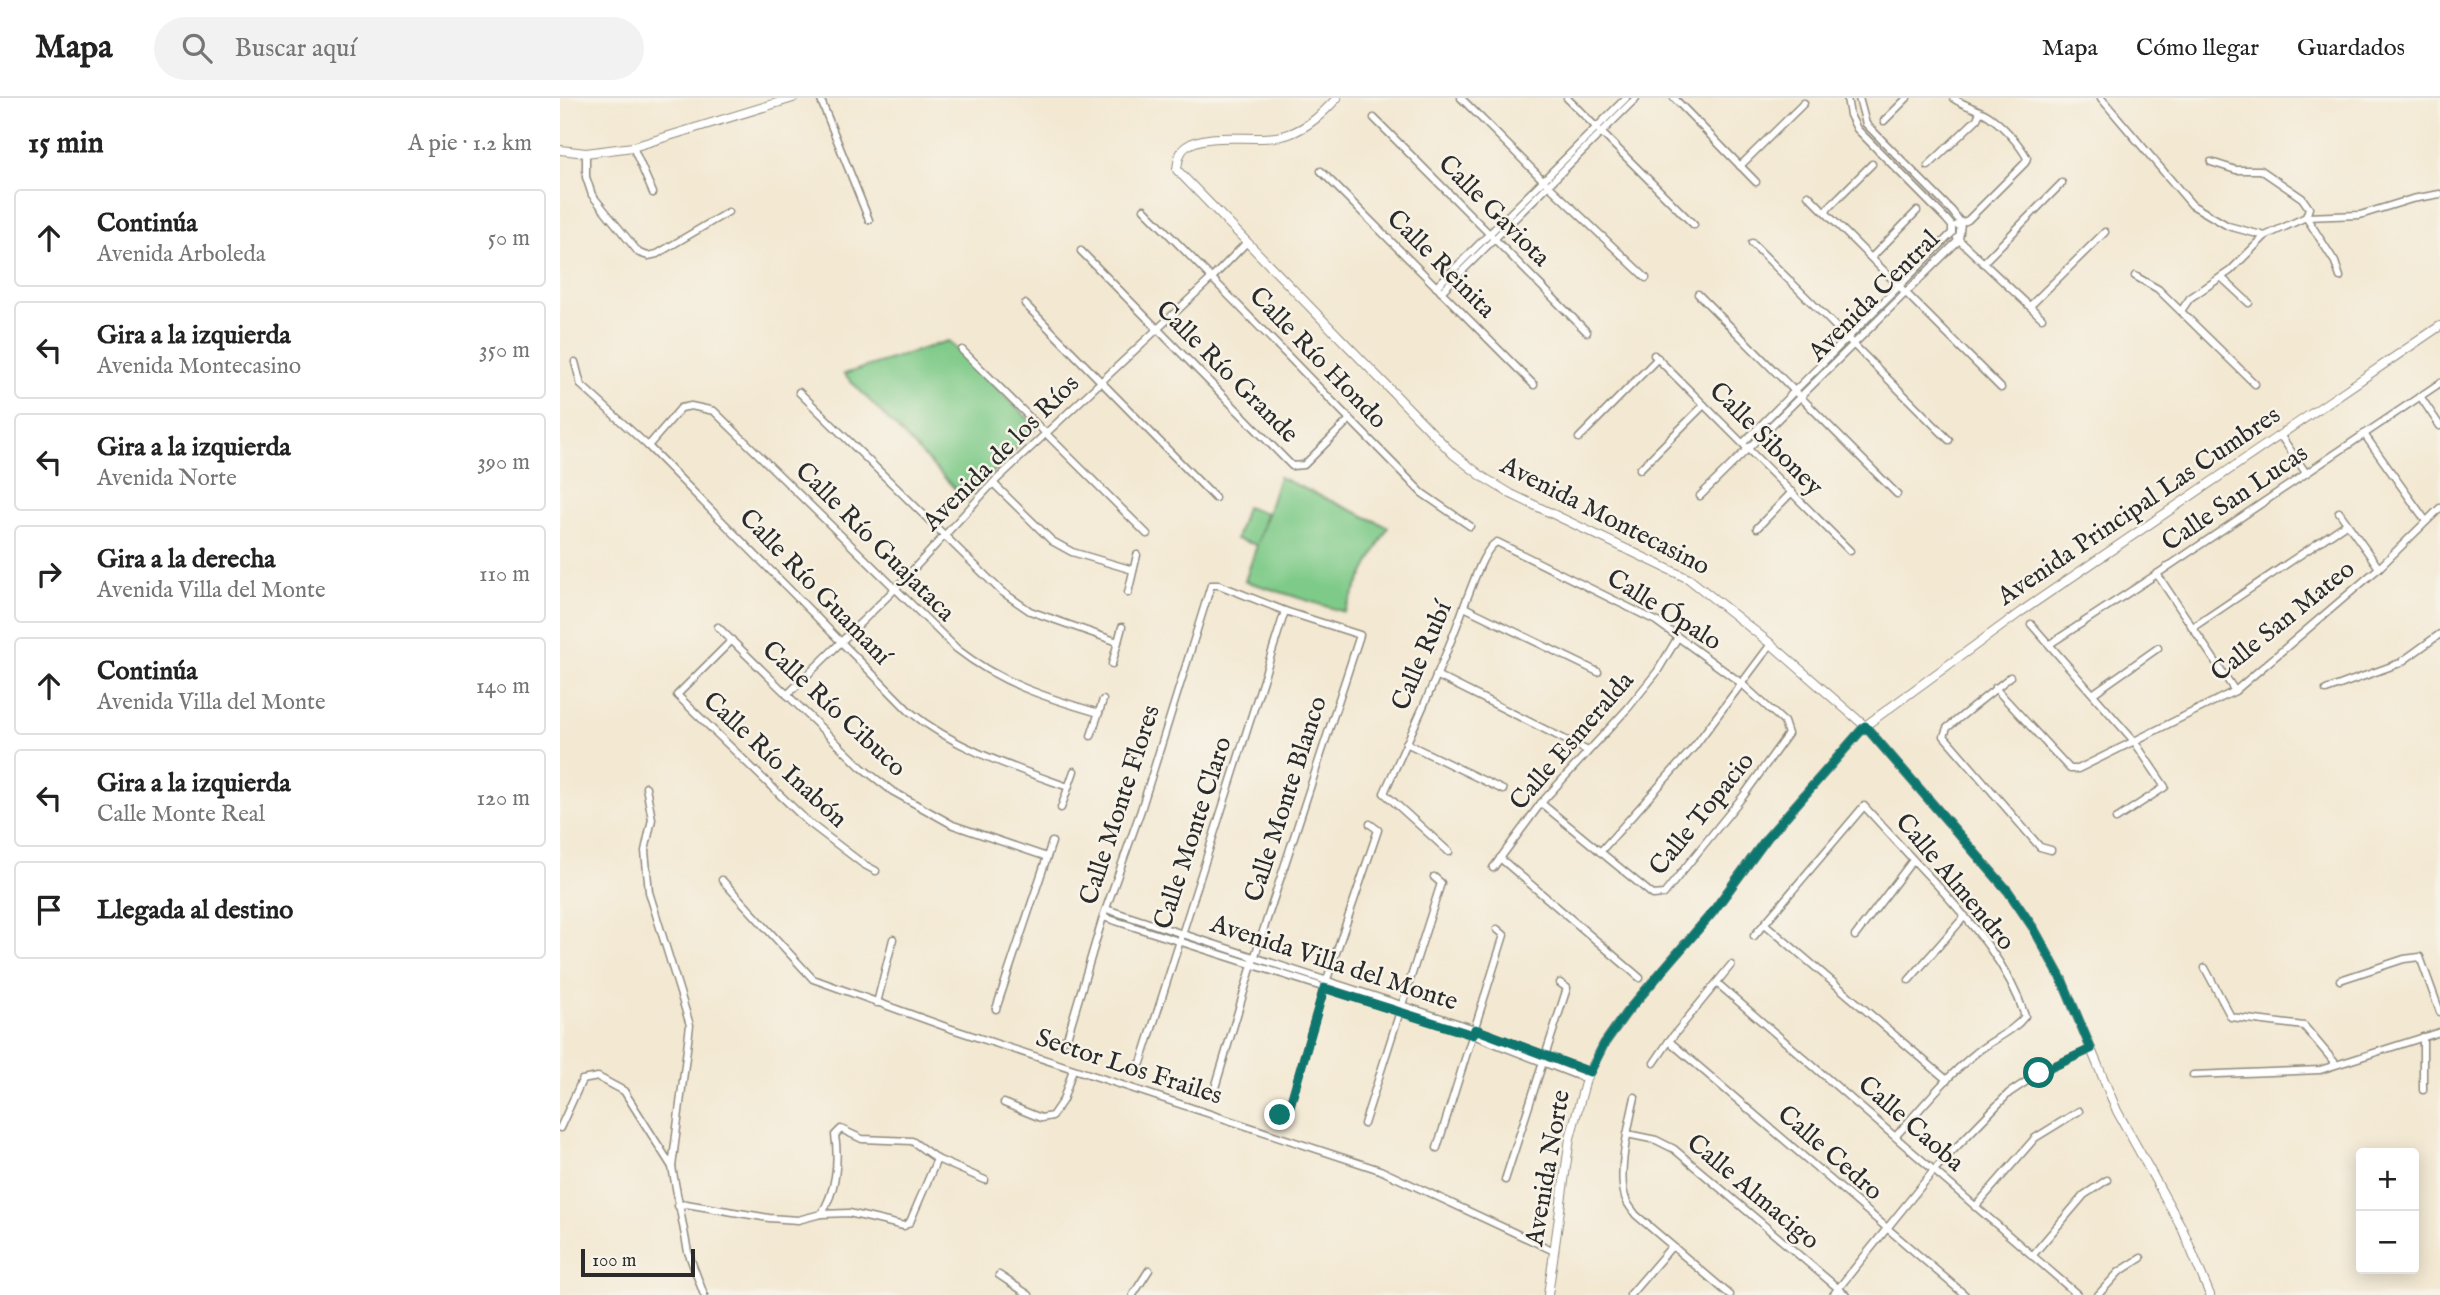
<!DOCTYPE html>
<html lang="es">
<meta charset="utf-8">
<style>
body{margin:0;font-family:"IM FELL English",serif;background:#f2f2f2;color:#222}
.controls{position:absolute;right:21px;bottom:21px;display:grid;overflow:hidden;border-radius:7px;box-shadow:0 4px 18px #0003}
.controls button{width:63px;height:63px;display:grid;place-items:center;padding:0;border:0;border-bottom:2px solid #e0e0e0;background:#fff;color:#222;font:35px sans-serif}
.scale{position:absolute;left:21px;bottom:18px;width:114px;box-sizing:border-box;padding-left:7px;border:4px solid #2b2b2b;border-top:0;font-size:19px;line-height:24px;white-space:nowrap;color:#2b2b2b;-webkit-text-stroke:5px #f7f3e8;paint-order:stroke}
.stop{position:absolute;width:21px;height:21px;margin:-16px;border:5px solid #0f766e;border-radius:50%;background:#fff}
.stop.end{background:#0f766e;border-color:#fff;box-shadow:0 2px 7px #0008}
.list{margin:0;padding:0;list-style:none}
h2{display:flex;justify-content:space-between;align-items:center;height:91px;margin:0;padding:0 28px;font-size:30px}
h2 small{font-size:23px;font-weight:400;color:#767676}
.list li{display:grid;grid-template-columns:46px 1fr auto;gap:21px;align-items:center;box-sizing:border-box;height:98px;margin:0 14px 14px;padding:0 14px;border:2px solid #e0e0e0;border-radius:7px}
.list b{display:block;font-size:26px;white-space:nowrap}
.list p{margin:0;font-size:23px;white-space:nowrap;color:#767676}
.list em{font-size:23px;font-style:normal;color:#767676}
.icon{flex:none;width:38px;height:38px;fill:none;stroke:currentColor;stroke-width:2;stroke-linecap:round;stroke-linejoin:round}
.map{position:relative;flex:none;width:1880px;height:1197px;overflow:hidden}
header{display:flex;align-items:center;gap:42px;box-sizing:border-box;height:98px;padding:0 35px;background:#fff;border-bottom:2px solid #e0e0e0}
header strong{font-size:33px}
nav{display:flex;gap:38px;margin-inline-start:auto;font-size:24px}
.search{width:490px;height:63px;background:#f2f2f2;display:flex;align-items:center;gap:18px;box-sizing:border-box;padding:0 24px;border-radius:38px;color:#767676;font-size:26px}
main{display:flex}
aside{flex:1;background:#fff}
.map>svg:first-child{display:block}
</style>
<header>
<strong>Mapa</strong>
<div class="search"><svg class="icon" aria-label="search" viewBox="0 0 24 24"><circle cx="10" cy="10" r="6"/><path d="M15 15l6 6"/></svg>Buscar aquí</div>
<nav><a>Mapa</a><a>Cómo llegar</a><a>Guardados</a></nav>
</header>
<main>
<aside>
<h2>15 min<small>A pie · 1.2 km</small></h2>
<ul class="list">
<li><svg class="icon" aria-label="ahead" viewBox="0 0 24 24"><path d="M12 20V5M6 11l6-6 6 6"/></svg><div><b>Continúa</b><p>Avenida Arboleda</p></div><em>50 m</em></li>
<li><svg class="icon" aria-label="left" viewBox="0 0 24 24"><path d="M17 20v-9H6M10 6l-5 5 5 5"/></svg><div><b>Gira a la izquierda</b><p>Avenida Montecasino</p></div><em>350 m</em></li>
<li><svg class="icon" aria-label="left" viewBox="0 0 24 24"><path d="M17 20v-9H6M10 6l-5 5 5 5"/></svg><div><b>Gira a la izquierda</b><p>Avenida Norte</p></div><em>390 m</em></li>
<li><svg class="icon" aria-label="right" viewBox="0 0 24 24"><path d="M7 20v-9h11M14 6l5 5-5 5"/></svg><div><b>Gira a la derecha</b><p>Avenida Villa del Monte</p></div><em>110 m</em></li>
<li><svg class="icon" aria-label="ahead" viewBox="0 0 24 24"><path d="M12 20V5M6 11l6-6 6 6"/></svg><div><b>Continúa</b><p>Avenida Villa del Monte</p></div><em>140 m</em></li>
<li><svg class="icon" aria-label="left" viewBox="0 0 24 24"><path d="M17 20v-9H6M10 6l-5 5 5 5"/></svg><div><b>Gira a la izquierda</b><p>Calle Monte Real</p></div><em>120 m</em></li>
<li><svg class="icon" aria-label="arrive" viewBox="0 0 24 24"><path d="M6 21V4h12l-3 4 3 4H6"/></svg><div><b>Llegada al destino</b></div></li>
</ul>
</aside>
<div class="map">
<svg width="1880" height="1197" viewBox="0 0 1880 1197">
<rect width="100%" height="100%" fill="#f7f3e8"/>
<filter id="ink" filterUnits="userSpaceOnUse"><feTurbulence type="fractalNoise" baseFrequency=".0143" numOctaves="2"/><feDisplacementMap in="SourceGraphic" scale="14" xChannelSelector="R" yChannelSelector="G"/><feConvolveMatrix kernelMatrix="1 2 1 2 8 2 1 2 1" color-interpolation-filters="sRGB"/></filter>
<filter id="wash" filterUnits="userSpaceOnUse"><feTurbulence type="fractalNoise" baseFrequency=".00686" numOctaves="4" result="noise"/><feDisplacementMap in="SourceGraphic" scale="28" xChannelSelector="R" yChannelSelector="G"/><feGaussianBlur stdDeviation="1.57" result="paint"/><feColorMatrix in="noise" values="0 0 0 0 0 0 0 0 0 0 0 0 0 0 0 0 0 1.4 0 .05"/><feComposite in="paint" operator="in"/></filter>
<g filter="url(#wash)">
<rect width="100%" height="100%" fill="#f3e8d2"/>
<!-- green -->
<g fill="#7eca88" stroke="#547a5a" stroke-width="2">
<polygon points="388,243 477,329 406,402 284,276"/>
<polygon points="719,379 828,429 784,514 685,483 697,447 676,441 686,409 706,415 698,444"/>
</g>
</g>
<g filter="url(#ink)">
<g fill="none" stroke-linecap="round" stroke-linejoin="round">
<defs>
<g id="minor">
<polyline points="260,0 309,122"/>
<polyline points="901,0 988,87 1086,180"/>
<polyline points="1007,0 1134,127"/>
<polyline points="1114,0 1196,84"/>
<path d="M1393 0C1404 8 1417 10 1429 18 1442 27 1459 45 1467 60L1465 65 1408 122 1397 127"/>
<polyline points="1541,0 1632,107 1668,128 1705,138"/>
<polyline points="814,20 1027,234"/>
<polyline points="1324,23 1347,0"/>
<polyline points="73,49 93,95"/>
<polyline points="26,55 26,79 32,97 79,155 88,158 97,156 168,114"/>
<polyline points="1651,64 1676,72 1701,72 1742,100 1749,110 1746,119 1775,164 1780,179"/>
<polyline points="1180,68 1244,5"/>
<polyline points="1368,68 1417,21 1420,14"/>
<polyline points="761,73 974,287"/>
<polyline points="1248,97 1441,290"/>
<polyline points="584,111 862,395 910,428"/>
<polyline points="1265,113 1312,66"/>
<polyline points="1397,140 1482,220"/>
<polyline points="1192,145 1389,342"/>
<polyline points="521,153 732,368 744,367 789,322"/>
<polyline points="1312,159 1357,113"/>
<polyline points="1423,165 1502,85"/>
<polyline points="1575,178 1598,191 1695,286"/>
<polyline points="1661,179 1689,205"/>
<polyline points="876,189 1066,0"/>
<polyline points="881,194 1076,0"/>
<polyline points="1138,196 1337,396"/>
<polyline points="465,206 655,400"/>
<polyline points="1470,208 1545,134"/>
<polyline points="1621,213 1630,200 1670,173 1705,138 1746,119 1800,117 1852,101 1880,96"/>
<polyline points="402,252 587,436"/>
<polyline points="1094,257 1290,453"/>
<path d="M15 264 21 287 88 348 349 613C396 651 452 669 508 689"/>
<polyline points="239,294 441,493 470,513 558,544"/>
<polyline points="1860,298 1880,328"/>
<polyline points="1804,336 1866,423"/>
<polyline points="1720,337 1746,375"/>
<polyline points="1019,340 1098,260"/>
<polyline points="1183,345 1392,135 1392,128 1386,121 1297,31 1290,17 1287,0"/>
<path d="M88 348 121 310 131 308 154 313 397 551C440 585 487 600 539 615"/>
<polyline points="1080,371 1144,307"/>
<polyline points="433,385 492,443 512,454 573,472"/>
<polyline points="1140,398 1399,142 1401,125 1392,113 1306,26 1299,0"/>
<polyline points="1779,414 1819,470"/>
<polyline points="1197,430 1232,394"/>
<polyline points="1597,476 1675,593"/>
<polyline points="568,495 577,457"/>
<polyline points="904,509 1038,574"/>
<polyline points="1471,526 1574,643 1605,689 1556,721"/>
<polyline points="158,529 301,669 332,693 393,727 487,759"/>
<polyline points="1632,530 1786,426"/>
<polyline points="172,542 117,597 248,724 303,766 316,773"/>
<polyline points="1490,546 1597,476 1880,285"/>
<polyline points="552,566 562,529"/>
<polyline points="876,577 1028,653"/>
<polyline points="1450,579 1387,630 1384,638 1480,749 1491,752"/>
<polyline points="1435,590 1510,671 1518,671 1675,593 1819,470 1880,410"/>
<polyline points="1766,592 1840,565 1880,536"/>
<polyline points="1534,595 1598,550"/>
<polyline points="227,597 336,490 433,385 653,179 687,144"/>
<polyline points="531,638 543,602"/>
<polyline points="846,645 943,692"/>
<polyline points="86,689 92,721 85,753 89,794 130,927 112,1069 128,1154 144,1197"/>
<polyline points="501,710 514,673"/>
<path d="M889 754 824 695C853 631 884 566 907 500 913 486 924 450 937 444L1096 523 1181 585 1224 624 1228 636 1184 697 1104 796 1093 797 981 705"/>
<polyline points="1040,754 1134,649 1211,546"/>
<polyline points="940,760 1080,880"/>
<polyline points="933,770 981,705 1068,610 1097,574 1118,539"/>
<polyline points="162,782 253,881 389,930 820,1072 994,1153"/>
<polyline points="546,811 915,931 1029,974"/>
<polyline points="543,819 913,937 1026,981"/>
<polyline points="1205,826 1387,982"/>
<path d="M1194 838 1304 708C1329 735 1353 762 1378 788 1414 828 1448 866 1465 918 1453 934 1433 941 1417 954 1387 978 1362 1009 1336 1038"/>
<polyline points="1295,838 1353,762"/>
<polyline points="1645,870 1671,919 1744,928 1776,966"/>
<polyline points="1349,882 1405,818"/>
<polyline points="1780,882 1844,861 1860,859 1880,914"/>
<polyline points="1157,885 1518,1197"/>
<polyline points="317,905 333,841"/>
<polyline points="436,911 492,744"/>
<polyline points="1863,939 1863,992"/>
<polyline points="1109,943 1405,1197"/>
<polyline points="500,944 507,940 543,819 581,712 651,487 659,487 725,513 800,537 692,867 655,990 649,993"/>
<polyline points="1094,965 1109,943 1171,867"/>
<path d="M576 968 581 965C628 814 678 664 725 513"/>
<polyline points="1633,977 1760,972 1880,934"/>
<path d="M1075 999C1070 1023 1055 1080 1067 1104 1069 1108 1073 1113 1076 1117L1170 1197"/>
<polyline points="444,1005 481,1020 492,1018 503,1002 513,971"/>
<polyline points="720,1017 729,1011 764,890 818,732 810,726"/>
<polyline points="804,1026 881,785 874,779"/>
<polyline points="0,1030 22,982 38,979 64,993 112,1069"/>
<polyline points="1067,1036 1096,1042 1114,1051 1286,1197"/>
<polyline points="877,1050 944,837 937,831"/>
<polyline points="945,1082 1007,890 1000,885"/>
<polyline points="118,1108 126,1106 209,1120 238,1122 261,1116 289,1115 344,1128 350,1124 377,1061"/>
<polyline points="1415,1109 1475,1040 1519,1013"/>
<path d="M261 1116C276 1094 279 1063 275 1037L281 1031 302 1041 352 1043 377 1061 425 1082"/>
<polyline points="1472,1158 1524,1097 1547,1082"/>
<polyline points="439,1177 469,1197"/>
<polyline points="573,1197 589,1172"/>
<polyline points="1070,1197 1112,1148"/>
<polyline points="1273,1197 1375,1071 1449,995 1479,975 1531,951"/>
<polyline points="1538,1197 1559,1174 1581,1160"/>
</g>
<g id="tertiary">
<path d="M777 0C763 15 749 29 729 36 701 46 650 32 627 48 619 53 618 63 617 72L893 356 923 379 951 396 1129 481 1211 546 1305 628 1448 793 1474 831 1502 882 1557 1013 1622 1130 1650 1197"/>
<polyline points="0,52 26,55 73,49 233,0"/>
<polyline points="988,1197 1010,1040 1026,981 1044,946 1066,915 1152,815 1207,740 1305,628 1462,513 1880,228"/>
</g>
</defs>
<!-- minor casing -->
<use href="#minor" stroke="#8f8a7e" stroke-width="9"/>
<!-- tertiary casing -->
<use href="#tertiary" stroke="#8f8a7e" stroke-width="10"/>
<!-- minor -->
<use href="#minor" stroke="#fff" stroke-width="6"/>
<!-- tertiary -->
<use href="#tertiary" stroke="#fff" stroke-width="8"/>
</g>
</g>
<g fill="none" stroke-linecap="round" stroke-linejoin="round" filter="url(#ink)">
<!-- route -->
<polyline stroke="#0f766e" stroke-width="9" points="720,1017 729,1011 764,890 913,937 915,931 1030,974 1044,946 1066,915 1152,815 1207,740 1305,628 1448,793 1474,831 1502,882 1531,951 1479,975"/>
</g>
<g text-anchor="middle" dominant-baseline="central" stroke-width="5" stroke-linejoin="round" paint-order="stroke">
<!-- street labels -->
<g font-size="26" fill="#2b2b2b" stroke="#f7f3e8">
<text transform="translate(934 113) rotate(45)">Calle Gaviota</text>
<text transform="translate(881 166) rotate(45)">Calle Reinita</text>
<text transform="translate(1314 198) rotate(-45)">Avenida Central</text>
<text transform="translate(758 260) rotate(46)">Calle Río Hondo</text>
<text transform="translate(667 274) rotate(45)">Calle Río Grande</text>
<text transform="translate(1206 341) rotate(45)">Calle Siboney</text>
<text transform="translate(441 355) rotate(-45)">Avenida de los Ríos</text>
<text transform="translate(1675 400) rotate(-34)">Calle San Lucas</text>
<text transform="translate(1579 408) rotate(-34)">Avenida Principal Las Cumbres</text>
<text transform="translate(1045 418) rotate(27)">Avenida Montecasino</text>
<text transform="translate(315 444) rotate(45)">Calle Río Guajataca</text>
<text transform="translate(255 489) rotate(46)">Calle Río Guamaní</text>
<text transform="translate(1104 512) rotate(32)">Calle Ópalo</text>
<text transform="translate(1723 523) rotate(-39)">Calle San Mateo</text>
<text transform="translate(862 558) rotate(-67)">Calle Rubí</text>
<text transform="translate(274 611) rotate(43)">Calle Río Cibuco</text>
<text transform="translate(1012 643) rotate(-49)">Calle Esmeralda</text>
<text transform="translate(215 662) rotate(43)">Calle Río Inabón</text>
<text transform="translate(726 701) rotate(-72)">Calle Monte Blanco</text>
<text transform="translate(560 707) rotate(-72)">Calle Monte Flores</text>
<text transform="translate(1142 716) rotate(-51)">Calle Topacio</text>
<text transform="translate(633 735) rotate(-72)">Calle Monte Claro</text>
<text transform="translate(1395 784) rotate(50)">Calle Almendro</text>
<text transform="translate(774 865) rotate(18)">Avenida Villa del Monte</text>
<text transform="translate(569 969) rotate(18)">Sector Los Frailes</text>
<text transform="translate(1351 1026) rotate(41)">Calle Caoba</text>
<text transform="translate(1270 1055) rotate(41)">Calle Cedro</text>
<text transform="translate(988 1070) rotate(-80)">Avenida Norte</text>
<text transform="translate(1193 1094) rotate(40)">Calle Almacigo</text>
</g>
</g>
</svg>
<div class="controls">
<button>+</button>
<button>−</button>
</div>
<div class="scale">100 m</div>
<div class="stop" style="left:1479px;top:975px"></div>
<div class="stop end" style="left:720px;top:1017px"></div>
</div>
</main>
